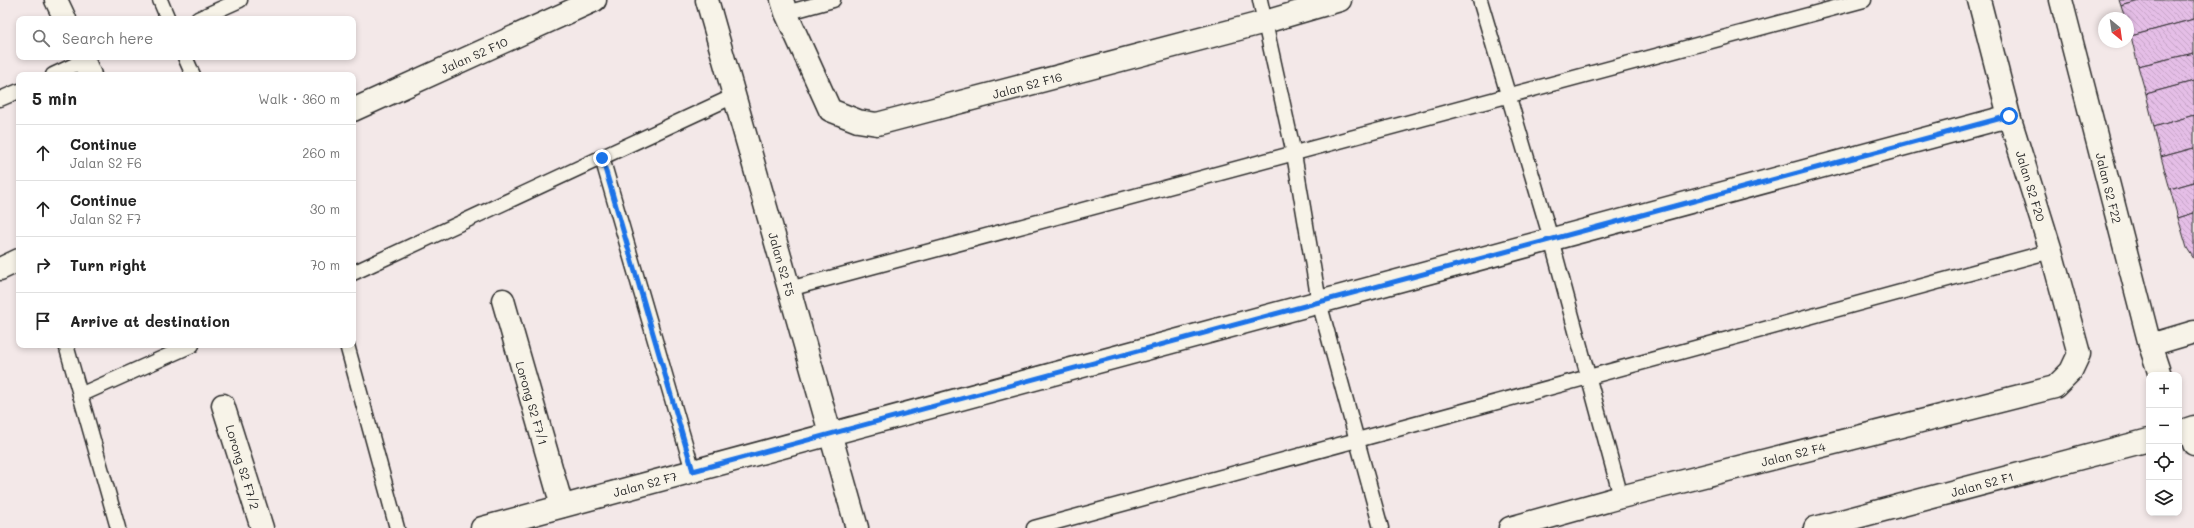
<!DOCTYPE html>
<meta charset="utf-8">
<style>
body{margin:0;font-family:Mali,sans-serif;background:#f6f6f6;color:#222}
.controls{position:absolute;right:12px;bottom:12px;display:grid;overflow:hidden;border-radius:8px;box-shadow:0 2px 6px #0003}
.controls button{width:36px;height:36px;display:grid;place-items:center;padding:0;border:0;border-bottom:1px solid #e0e0e0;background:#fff;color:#222;font:20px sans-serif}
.compass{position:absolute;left:2098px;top:12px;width:36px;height:36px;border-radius:50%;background:#fff;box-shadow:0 2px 6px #0003;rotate:151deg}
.stop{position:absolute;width:12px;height:12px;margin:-9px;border:3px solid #1a73e8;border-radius:50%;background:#fff}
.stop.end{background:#1a73e8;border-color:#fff;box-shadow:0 1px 4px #0008}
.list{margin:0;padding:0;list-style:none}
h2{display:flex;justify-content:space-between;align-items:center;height:52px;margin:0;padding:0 16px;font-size:17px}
h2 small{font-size:13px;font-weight:400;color:#767676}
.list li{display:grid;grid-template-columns:26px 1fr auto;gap:12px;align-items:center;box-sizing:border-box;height:56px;padding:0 16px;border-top:1px solid #e0e0e0}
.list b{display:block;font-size:15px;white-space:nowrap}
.list p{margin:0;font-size:13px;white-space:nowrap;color:#767676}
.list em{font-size:13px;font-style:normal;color:#767676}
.icon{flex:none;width:22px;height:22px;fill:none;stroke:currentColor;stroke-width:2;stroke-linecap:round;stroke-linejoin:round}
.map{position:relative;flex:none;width:2194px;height:528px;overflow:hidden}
.search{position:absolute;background:#fff;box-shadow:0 2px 6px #0003;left:16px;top:16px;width:340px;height:44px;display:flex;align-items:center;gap:10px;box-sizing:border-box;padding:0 14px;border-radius:8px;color:#767676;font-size:15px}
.panel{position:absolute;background:#fff;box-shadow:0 2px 6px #0003;left:16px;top:72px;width:340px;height:276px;border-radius:8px}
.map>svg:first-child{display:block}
</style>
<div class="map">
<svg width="2194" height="528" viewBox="0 0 2194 528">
<defs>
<pattern id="building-back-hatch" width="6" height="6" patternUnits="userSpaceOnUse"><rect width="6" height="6" fill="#e5bee7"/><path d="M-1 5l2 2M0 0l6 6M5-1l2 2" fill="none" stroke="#c5a3c6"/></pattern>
</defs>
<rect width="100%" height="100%" fill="#f3e8e8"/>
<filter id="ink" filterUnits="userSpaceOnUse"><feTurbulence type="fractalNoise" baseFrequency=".025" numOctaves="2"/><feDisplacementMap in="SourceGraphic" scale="8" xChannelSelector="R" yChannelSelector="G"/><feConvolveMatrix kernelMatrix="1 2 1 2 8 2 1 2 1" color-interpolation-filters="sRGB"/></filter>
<g filter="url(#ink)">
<!-- building -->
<g fill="url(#building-back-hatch)" stroke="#2b2b2b">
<polygon points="2119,0 2143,0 2121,6"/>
<polygon points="2143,0 2194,0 2194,19 2131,36 2128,18 2125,18 2121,6"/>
<polygon points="2194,19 2194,53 2138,66 2131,36"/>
<polygon points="2194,53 2194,81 2146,94 2138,66"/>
<polygon points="2194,81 2194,115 2154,127 2146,94"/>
<polygon points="2194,115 2194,148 2161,157 2154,127"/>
<polygon points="2194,148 2194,182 2170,189 2161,157"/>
<polygon points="2194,182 2194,213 2178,218 2170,189"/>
<polygon points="2194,213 2194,259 2187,248 2178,218"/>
</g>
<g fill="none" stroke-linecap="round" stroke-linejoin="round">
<defs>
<g id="lane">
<polyline points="160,0 168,19"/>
<polyline points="1260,0 1294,154 1319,302 1381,528"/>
<polyline points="1480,0 1551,239 1621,497"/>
<polyline points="786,13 833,0"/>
<polyline points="198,19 240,0"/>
<polyline points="185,57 193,75"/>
<polyline points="53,75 83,61"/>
<polyline points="0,99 19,91"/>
<polyline points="602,158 693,471"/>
<polyline points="353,273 734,96"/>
<polyline points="789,289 1864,0"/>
<polyline points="66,345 118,528"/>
<polyline points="347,345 397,528"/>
<polyline points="80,395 192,345"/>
<polyline points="1034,528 2051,251"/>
</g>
<g id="street">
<polyline points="56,0 65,19"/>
<polyline points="707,0 857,528"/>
<polyline points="782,0 786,13 830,110 858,121 877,124 1265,22 1340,0"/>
<polyline points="2061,0 2150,345 2160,375"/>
<polyline points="82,57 90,75"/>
<polyline points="353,110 595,0"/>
<polyline points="0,269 19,260"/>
<polyline points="503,300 562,506"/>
<polyline points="2150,345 2194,332"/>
<polyline points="223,405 262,528"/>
<polyline points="2190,429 2194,444"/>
<polyline points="482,528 2009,116"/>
<polyline points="1510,528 1621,497 2055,387 2071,371 2079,354 2051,251 2009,116 1979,0"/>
</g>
<g id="secondary">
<polyline points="2179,432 2194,427"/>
<polyline points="1815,528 2149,440"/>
</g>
</defs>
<!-- lane casing -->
<use href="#lane" stroke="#2b2b2b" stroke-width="17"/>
<!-- street casing -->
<use href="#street" stroke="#2b2b2b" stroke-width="25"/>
<!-- secondary casing -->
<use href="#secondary" stroke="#2b2b2b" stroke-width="25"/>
<!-- lane -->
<use href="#lane" stroke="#f7f3e8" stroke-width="14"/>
<!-- street -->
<use href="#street" stroke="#f7f3e8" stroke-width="22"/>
<!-- secondary -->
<use href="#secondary" stroke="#f7f3e8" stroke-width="22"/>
</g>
</g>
<g fill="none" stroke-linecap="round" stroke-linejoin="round" filter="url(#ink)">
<!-- route -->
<polyline stroke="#1a73e8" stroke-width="5" points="602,158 693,471 2009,116"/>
</g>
<g text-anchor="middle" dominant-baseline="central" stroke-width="4" stroke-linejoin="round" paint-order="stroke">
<!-- street labels -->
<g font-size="12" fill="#2b2b2b" stroke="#f7f3e8">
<text transform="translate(474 55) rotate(-24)">Jalan S2 F10</text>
<text transform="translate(1027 85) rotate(-15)">Jalan S2 F16</text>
<text transform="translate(2031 186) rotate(73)">Jalan S2 F20</text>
<text transform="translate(2109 188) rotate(76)">Jalan S2 F22</text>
<text transform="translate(782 264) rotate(74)">Jalan S2 F5</text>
<text transform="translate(532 403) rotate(74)">Lorong S2 F7/1</text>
<text transform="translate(1793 454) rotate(-14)">Jalan S2 F4</text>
<text transform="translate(243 467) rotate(73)">Lorong S2 F7/2</text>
<text transform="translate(645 484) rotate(-15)">Jalan S2 F7</text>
<text transform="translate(1982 484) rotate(-15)">Jalan S2 F1</text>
</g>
</g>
</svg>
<div class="controls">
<button>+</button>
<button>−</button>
<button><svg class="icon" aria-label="locate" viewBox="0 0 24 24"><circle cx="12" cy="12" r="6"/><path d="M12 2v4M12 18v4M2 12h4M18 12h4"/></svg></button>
<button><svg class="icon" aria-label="layers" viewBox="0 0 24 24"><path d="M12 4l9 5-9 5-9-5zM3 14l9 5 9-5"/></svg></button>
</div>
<svg class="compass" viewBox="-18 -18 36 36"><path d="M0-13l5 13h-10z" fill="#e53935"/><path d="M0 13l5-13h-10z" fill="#767676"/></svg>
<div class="stop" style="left:2009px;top:116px"></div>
<div class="stop end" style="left:602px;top:158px"></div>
<div class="search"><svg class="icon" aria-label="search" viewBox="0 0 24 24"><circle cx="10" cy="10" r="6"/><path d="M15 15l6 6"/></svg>Search here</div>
<section class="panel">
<h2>5 min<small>Walk · 360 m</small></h2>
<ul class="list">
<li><svg class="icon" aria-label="ahead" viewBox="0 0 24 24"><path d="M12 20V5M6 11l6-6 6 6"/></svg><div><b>Continue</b><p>Jalan S2 F6</p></div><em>260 m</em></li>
<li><svg class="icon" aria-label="ahead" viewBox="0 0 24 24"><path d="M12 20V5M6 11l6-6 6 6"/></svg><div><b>Continue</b><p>Jalan S2 F7</p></div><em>30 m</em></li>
<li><svg class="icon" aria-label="right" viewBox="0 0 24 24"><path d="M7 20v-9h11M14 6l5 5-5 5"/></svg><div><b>Turn right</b></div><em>70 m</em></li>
<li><svg class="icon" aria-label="arrive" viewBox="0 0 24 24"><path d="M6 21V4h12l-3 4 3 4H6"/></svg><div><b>Arrive at destination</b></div></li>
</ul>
</section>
</div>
